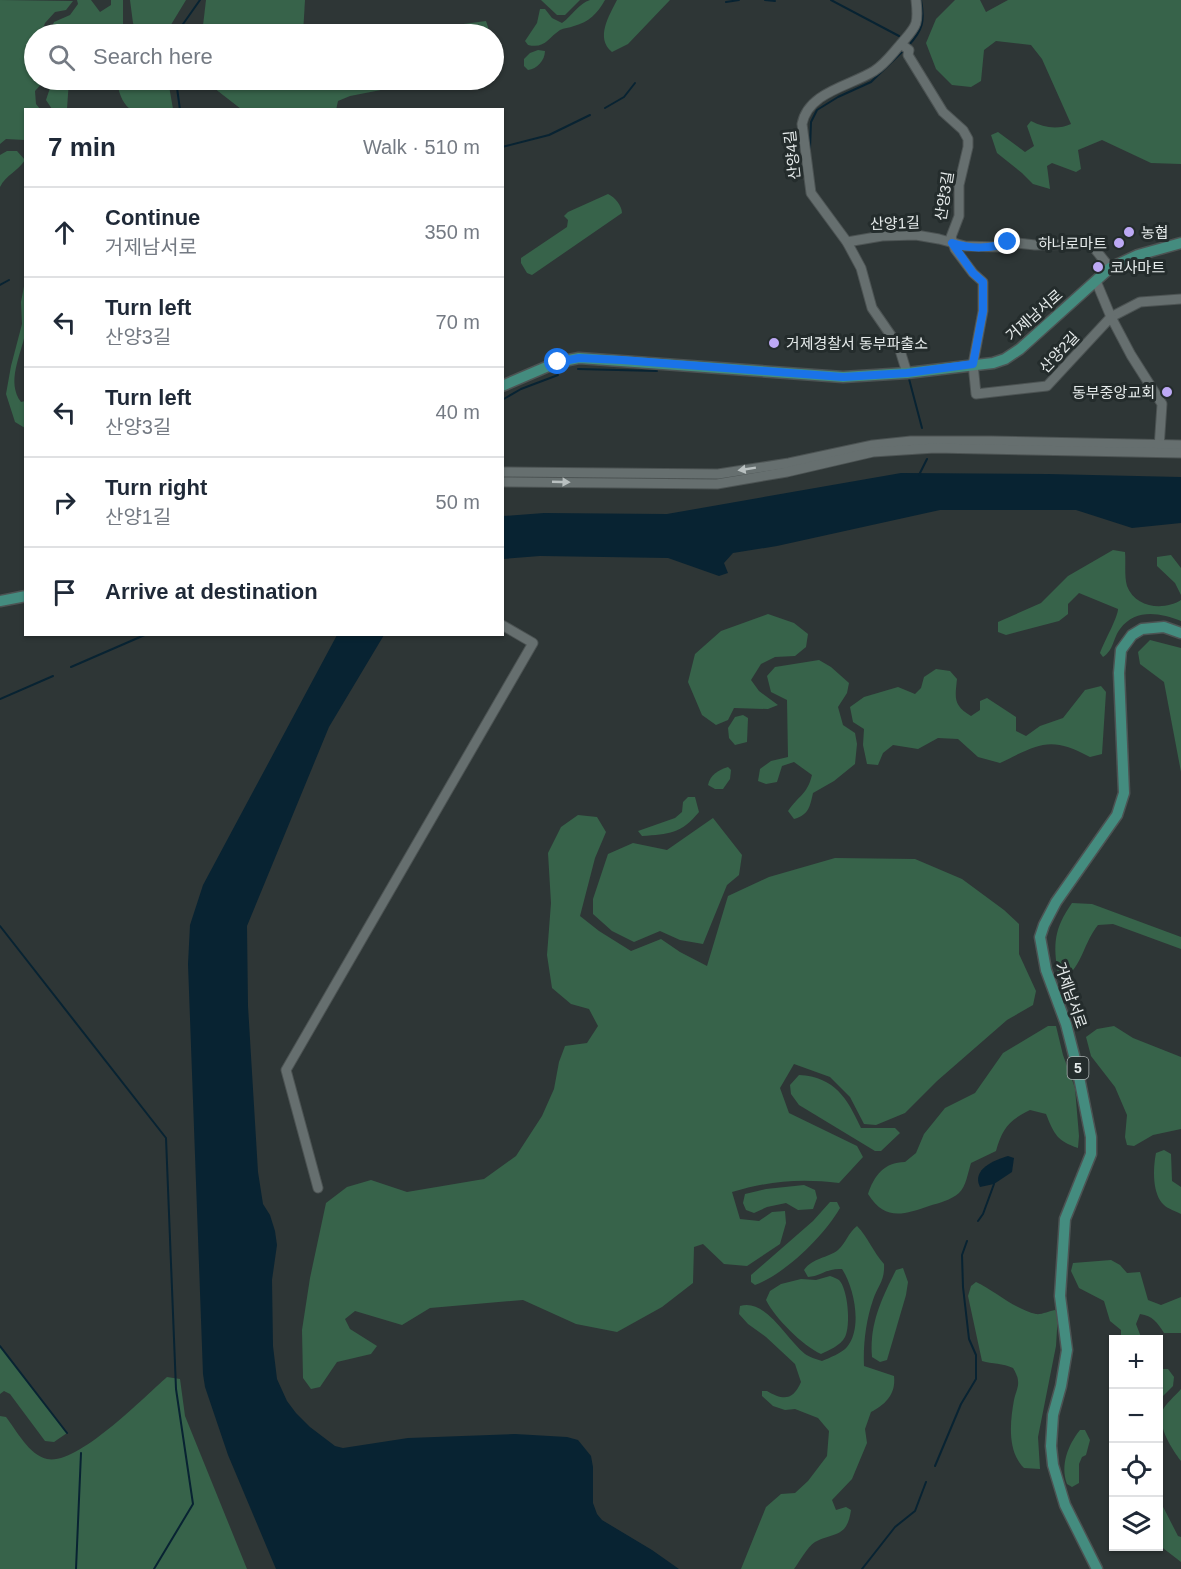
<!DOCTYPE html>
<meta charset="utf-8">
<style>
body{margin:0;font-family:Helvetica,"Noto Sans KR",sans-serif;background:#f6f6f7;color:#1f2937}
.controls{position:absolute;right:18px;bottom:18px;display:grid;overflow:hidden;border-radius:0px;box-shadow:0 2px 4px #0004}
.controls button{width:54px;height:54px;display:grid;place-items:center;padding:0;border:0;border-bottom:2px solid #e0e1e3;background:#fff;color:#1f2937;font:30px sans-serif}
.stop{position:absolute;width:18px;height:18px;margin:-14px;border:4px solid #1a73e8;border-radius:50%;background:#fff}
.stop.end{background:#1a73e8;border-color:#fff;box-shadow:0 2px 6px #0008}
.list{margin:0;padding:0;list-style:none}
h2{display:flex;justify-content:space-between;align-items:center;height:78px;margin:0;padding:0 24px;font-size:26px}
h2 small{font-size:20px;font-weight:400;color:#747a83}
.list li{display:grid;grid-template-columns:39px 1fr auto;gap:18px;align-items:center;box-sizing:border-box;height:90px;padding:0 24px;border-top:2px solid #e0e1e3}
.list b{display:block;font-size:22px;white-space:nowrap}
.list p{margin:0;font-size:20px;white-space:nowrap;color:#747a83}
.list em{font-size:20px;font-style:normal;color:#747a83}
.icon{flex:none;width:33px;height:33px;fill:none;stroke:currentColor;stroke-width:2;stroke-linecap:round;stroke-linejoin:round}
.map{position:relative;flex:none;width:1181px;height:1569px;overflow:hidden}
.search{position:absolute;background:#fff;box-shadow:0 2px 4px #0004;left:24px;top:24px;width:480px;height:66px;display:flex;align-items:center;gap:15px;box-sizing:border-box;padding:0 21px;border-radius:33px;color:#747a83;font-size:22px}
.panel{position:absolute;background:#fff;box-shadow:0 2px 4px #0004;left:24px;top:108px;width:480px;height:528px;border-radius:0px}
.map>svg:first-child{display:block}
</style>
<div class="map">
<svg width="1181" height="1569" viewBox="0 0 1181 1569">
<rect width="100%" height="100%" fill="#2e3636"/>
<!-- green -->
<g fill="#37634a">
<polygon points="0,0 73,1 66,10 55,12 45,23 41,34 34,34 33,63 34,66 34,80 44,81 35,91 36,104 40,109 26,110 25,140 6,139 0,144"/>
<polygon points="77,0 91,0 100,12 111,5 111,0 123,0 123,26 116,29 103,26 96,34 49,34 54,22 70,15 78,4"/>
<polygon points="130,0 186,0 169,28 168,34 138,34 133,23"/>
<polygon points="206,0 305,0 303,34 202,34"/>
<polygon points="541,0 580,0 565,15 557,15"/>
<path d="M590 0H605C597 14 589 22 574 26 569 28 564 28 560 30 548 38 545 49 528 45L525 41 537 23 540 9H545L552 18 562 23C573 15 578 4 590 0Z"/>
<path d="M617 0H670L628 44 612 52C595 38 609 16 617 0Z"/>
<path d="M955 0H980L986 12 1008 0H1181V164L1151 163 1102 140 1078 150 1081 169 1076 172 1052 163 1047 166 1050 189 1033 184 1022 173 997 153 991 135 998 132 1025 152 1034 146 1027 126 1031 121C1044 128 1058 130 1071 124L1042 59 1031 45 996 41 984 50 981 81 971 87 952 85 936 69 926 43 936 19Z"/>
<polygon points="486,21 489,30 485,34 388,34"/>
<path d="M538 50 545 51C545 60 537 69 528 70L524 66V59L530 53Z"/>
<polygon points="50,80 69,80 67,109 52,109 46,100 51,85"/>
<path d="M116 80H168L173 109H130C121 102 119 91 116 80Z"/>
<polygon points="212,80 412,80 386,89 350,96 338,101 336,110 241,109 214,88"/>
<path d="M7 151H17L25 160C18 171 6 175 0 187V155Z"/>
<path d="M608 194C615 197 622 206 622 213L532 275 527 273 521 263V258L567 227 568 220 564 216 568 212Z"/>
<path d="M25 281C26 298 28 318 25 334 21 355 6 382 21 402L25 401V428L15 422 6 394 11 366 22 324 21 302Z"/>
<path d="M1113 550 1125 552C1126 562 1124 576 1127 586 1135 608 1164 611 1181 600V621C1160 613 1136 608 1120 629 1113 638 1114 650 1103 657L1100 653C1104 642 1118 617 1118 609L1079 593 1068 604V614L1059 621 1006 635 998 632V622L1041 603 1068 576Z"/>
<polygon points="1171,555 1181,568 1181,595 1175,583 1157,566 1157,557"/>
<polygon points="768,614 794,623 808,634 806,647 795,656 775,657 761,664 751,680 759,691 778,705 768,709 734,708 728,720 716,725 702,715 688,682 695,654 721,631"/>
<polygon points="1150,640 1181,648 1181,772 1164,682 1140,664 1138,652"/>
<path d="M819 660 831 667 849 683 847 693 838 707 843 725 855 733 857 744 855 764 834 781 813 793C810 806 809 815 794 819L788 811C799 795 807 795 812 775L794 762 782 766 777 782 766 784 758 781 760 769 771 761 788 757 787 700 771 692 767 676 775 667Z"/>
<path d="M936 669 950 671 957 679C955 698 953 705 971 716L980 710V701L987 698 1016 717V731L1026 736 1040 726 1063 718 1085 690 1101 686 1106 692 1102 754 1090 757C1050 735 1039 744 1000 763L978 757 958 739 938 738 918 749 893 745 883 753 878 765 867 764 863 745 864 729 853 722 850 707 864 697 898 687 915 694 921 688 924 677Z"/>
<polygon points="743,715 748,718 747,742 735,745 729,738 728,728 735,717"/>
<path d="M728 767 731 770 730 779 723 789H715L708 785C710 775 718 770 728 767Z"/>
<path d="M688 797H695L699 812C681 834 669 834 642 836L638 831 675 818 682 812 683 802Z"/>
<path d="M578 815 597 817 606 832 595 858 580 916 599 931 631 951 661 939 680 952 707 966 728 896 769 877 835 858 915 859 962 879 1004 910 1019 924V954L1036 991 1033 1005 1007 1020 937 1081 905 1113 876 1125 864 1124 850 1097 830 1077 794 1064 780 1088 789 1113 857 1146 863 1157 839 1183C800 1178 769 1181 732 1192L740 1219 759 1221 772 1212 785 1211 786 1223 780 1244 747 1266 724 1264 703 1244 694 1247 693 1283 662 1307 617 1332 576 1324 523 1300 430 1308 402 1325 355 1311 345 1319 350 1329 377 1346 371 1354 337 1362 320 1387 311 1389 303 1378 302 1330 310 1278 326 1203 347 1187 371 1180 407 1192 484 1179 516 1156 542 1116 554 1089 559 1062 565 1046 587 1043 598 1026 589 1009 571 1004 552 988 547 955 551 903 548 853 561 827Z"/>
<polygon points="713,818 742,855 739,875 727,885 703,944 680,940 660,931 634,942 612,931 593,914 593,899 608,854 633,843 667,850"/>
<path d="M1072 903 1092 904 1181 937V949L1113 924 1098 925C1084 942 1082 966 1065 978L1058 974C1053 943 1054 929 1072 903Z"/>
<path d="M1048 1026H1056L1063 1055 1075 1088 1079 1136 1078 1148C1057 1141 1054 1134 1046 1114L1030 1110C1009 1120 1002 1129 996 1151L971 1163C968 1172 966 1187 959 1193 951 1200 939 1203 929 1206 903 1215 885 1221 868 1194 874 1176 884 1162 905 1162L916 1153 924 1134 945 1108 975 1093 1003 1053Z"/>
<polygon points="1114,1026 1133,1038 1181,1057 1181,1129 1153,1135 1134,1146 1127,1145 1125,1137 1127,1115 1115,1087 1091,1056 1086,1037 1097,1029"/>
<path d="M799 1075C835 1077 847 1098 861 1128H895L900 1133 881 1151H875L799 1105 791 1094 790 1085Z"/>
<path d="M1164 1150 1171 1154 1172 1181 1181 1187V1214C1176 1211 1168 1209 1164 1205 1152 1194 1153 1168 1156 1153Z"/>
<polygon points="804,1185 815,1190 817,1198 813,1209 798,1210 786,1203 767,1207 754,1213 746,1210 743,1203 745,1194 766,1189"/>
<path d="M830 1202H837L840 1208C824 1236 785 1274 755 1285L751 1282V1275L813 1221Z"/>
<path d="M857 1226C868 1237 873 1252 884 1264 885 1281 878 1285 873 1300 866 1320 863 1345 864 1366L894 1376C896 1394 886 1404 871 1412L865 1429 867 1443 852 1479 832 1500 836 1510 846 1507 851 1510C847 1539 833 1532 815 1542 807 1547 800 1561 794 1569H741L766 1507 781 1494 795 1493 808 1481 827 1456 829 1431 818 1418 795 1409 785 1410 773 1406 762 1396V1391H767C784 1401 793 1400 801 1382L795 1364 766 1337 748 1324 739 1314 740 1306C766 1298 786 1339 805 1354 809 1357 816 1359 822 1361 829 1358 842 1353 847 1347 863 1328 854 1287 842 1269 826 1268 822 1276 808 1277L804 1270C812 1258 828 1258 838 1250 846 1243 848 1233 857 1226Z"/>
<path d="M1111 1260 1120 1265 1127 1273 1140 1272 1148 1300 1161 1305 1181 1297V1333H1164C1157 1322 1153 1316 1140 1314L1136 1324 1141 1337 1148 1339H1121V1330L1110 1321 1104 1301 1079 1288 1071 1271 1073 1263Z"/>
<path d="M903 1268 908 1282 906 1295 887 1360 880 1362 872 1357C869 1324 882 1298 896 1270Z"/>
<path d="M830 1276C833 1277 836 1278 839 1280 848 1289 851 1326 845 1337 840 1346 829 1350 821 1354 803 1346 775 1318 766 1300L770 1291 781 1284 801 1279 816 1280Z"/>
<path d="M976 1282C995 1291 1016 1310 1036 1314 1041 1315 1049 1311 1055 1310L1058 1313 1056 1346 1038 1437 1040 1469 1024 1468C1007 1451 1010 1422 1014 1400 1015 1394 1019 1387 1018 1381 1018 1377 1015 1371 1013 1368 1003 1363 992 1364 982 1361L968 1296 971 1286Z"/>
<polygon points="0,1346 67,1433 54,1442 45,1441 10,1394 4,1391 0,1394"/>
<polygon points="1159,1369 1168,1369 1174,1377 1173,1386 1159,1400"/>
<path d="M167 1377 180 1379 185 1416 247 1569H0V1416L6 1417C17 1431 29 1455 47 1459 77 1466 144 1397 167 1377Z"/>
<path d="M1181 1389V1461C1172 1449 1158 1428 1162 1412 1164 1405 1176 1395 1181 1389Z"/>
<path d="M1080 1430H1085L1090 1440 1086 1455 1082 1457 1079 1464V1483L1072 1487 1067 1484C1060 1465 1068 1445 1080 1430Z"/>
<polygon points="1158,1497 1178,1536 1181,1537 1181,1562 1159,1545"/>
</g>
<!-- water -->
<g fill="#082332">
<polygon points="901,473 1048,474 1181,477 1181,523 1132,528 1076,510 940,510 777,546 733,553 724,563 728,573 719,576 668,558 540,556 503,559 503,516 544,513 667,514"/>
<polygon points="337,635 384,635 329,727 247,926 248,1006 258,1172 263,1204 270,1215 275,1231 277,1245 272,1280 273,1346 277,1379 287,1401 296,1413 310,1427 335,1446 343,1448 408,1438 515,1434 567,1437 578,1440 591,1456 593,1467 593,1503 597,1514 602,1520 652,1550 679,1569 276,1569 228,1455 205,1387 203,1374 188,964 190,925 203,885"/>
<path d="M1008 1156 1014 1158 1012 1172 994 1184 980 1187C971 1169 995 1160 1008 1156Z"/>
</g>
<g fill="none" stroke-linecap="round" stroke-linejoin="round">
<!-- stream -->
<g stroke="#082332" stroke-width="2">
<polyline points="765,0 775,1"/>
<polyline points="831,0 899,36"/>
<polyline points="726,2 739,0"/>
<polyline points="176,34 200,0"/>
<path d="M908 46C923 30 925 21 921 0"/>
<polyline points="176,80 180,110"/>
<polyline points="605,108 624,97 635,83"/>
<polyline points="502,147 549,135 590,115"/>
<polyline points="810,149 811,122 817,110 838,97 871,82 904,50"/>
<polyline points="0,285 9,280"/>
<polyline points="578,369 657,371"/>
<polyline points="908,375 922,428"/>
<polyline points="502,400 521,389 558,375"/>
<polyline points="919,475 927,459"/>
<polyline points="71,667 147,634"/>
<polyline points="0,699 53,676"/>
<polyline points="0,926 166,1138 176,1389 193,1504 154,1569"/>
<polyline points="978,1221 983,1214 994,1184"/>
<polyline points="0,1346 67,1433"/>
<polyline points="935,1466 961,1404 976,1379 976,1355 969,1339 963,1287 962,1255 967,1241"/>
<polyline points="76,1569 81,1453"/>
<polyline points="862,1569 895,1527 915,1511 926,1482"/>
</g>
<defs>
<g id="minor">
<polyline points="901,44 909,50 908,55 943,112 963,130 968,139 968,147 959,185 959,216 951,237 955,249 973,273 983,282 983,311 973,364 976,394 1047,386 1111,317 1140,302 1181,299"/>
<polyline points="847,242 882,236 916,235 939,239 965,246 998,247 1008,242 1035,245 1091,244 1110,268"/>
<polyline points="1096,281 1111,317 1131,355 1162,404 1159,448"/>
<path d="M907 373 899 347 872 308 861 268 847 242 811 193 802 124C808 92 850 86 874 71 885 64 891 55 900 45 916 26 919 26 916 0"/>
<polyline points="502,472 718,474 789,463 873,445 911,441 991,441 1181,445"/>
<polyline points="502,482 717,484 787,472 873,452 935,448 1181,453"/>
<polyline points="318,1188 286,1070 533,643 502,625"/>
</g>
<g id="major">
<polyline points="502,386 558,362 579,358 843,377 907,373 993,363 1005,359 1020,349 1110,268 1138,255 1181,243"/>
<polyline points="0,601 26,596"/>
<polyline points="1097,1569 1065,1505 1053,1465 1051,1446 1053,1415 1061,1386 1067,1350 1060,1296 1065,1219 1091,1154 1091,1137 1077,1067 1066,1024 1046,970 1040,937 1044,925 1056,902 1117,815 1124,793 1119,673 1121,650 1132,635 1142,629 1164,627 1181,633"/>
</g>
</defs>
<!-- minor casing -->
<use href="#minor" stroke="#4c5353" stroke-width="11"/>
<!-- major casing -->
<use href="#major" stroke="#4c5353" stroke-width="13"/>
<!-- minor -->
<use href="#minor" stroke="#666f6f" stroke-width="9"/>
<!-- major -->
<use href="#major" stroke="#448c7f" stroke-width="10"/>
</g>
<!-- one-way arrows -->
<defs><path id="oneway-solid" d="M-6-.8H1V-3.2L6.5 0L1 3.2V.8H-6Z" transform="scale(1.5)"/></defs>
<g fill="#b9c0c0">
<use href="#oneway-solid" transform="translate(747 469) rotate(171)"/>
<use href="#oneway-solid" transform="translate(561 482) rotate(2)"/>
</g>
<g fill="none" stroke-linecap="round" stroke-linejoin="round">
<!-- route -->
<path stroke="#1a73e8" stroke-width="8" d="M558 362 579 358 622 360 843 377 907 373 973 364 983 311V282L973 273 952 243C969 249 992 249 1008 242"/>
</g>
<!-- markers -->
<g fill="#bda9f5" stroke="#242c2c" stroke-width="2">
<circle cx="1129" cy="232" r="6"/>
<circle cx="1119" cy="243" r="6"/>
<circle cx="1098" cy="267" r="6"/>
<circle cx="774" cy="343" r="6"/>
<circle cx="1167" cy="392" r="6"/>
</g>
<g text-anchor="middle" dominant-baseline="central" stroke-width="6" stroke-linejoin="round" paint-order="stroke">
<!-- shield labels -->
<rect fill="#242c2c" stroke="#acb2b2" stroke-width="1.5" x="1067.5" y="1057" width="21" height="22" rx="4.5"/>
<g font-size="14" font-weight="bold" fill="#e6ebeb">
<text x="1078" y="1068">5</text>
</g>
<!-- street labels -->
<g font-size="15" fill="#e6ebeb" stroke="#242c2c">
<text transform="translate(792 155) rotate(-96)">산양4길</text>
<text transform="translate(944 196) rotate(-81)">산양3길</text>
<text transform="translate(895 223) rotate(-2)">산양1길</text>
<text transform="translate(1034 315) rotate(-41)">거제남서로</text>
<text transform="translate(1059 352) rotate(-47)">산양2길</text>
<text transform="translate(1071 995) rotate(71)">거제남서로</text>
</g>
<!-- poi labels -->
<g font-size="15" fill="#e6ebeb" stroke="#242c2c" text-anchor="start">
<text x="1141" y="232">농협</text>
<text x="1107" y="243" text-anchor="end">하나로마트</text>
<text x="1110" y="267">코사마트</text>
<text x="786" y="343">거제경찰서 동부파출소</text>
<text x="1155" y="392" text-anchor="end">동부중앙교회</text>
</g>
</g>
</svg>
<div class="controls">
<button>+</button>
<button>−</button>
<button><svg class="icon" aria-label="locate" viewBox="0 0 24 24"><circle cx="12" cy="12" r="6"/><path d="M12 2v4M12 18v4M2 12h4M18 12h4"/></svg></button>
<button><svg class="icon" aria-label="layers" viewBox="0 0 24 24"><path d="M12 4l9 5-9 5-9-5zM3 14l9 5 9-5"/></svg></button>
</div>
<div class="stop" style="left:558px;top:362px"></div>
<div class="stop end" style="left:1008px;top:242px"></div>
<div class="search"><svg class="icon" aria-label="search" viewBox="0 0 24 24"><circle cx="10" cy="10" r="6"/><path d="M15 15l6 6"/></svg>Search here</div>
<section class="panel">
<h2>7 min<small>Walk · 510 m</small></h2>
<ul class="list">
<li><svg class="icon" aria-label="ahead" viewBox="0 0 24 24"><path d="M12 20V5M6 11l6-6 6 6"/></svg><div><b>Continue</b><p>거제남서로</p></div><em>350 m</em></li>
<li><svg class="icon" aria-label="left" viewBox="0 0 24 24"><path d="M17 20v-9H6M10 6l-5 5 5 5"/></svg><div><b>Turn left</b><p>산양3길</p></div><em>70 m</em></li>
<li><svg class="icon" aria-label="left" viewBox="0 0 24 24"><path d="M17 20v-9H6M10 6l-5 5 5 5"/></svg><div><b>Turn left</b><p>산양3길</p></div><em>40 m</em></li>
<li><svg class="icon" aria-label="right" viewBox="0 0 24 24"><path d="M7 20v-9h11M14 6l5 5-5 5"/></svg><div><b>Turn right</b><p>산양1길</p></div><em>50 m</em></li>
<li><svg class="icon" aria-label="arrive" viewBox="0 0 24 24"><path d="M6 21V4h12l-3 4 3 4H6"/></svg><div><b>Arrive at destination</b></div></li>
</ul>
</section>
</div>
